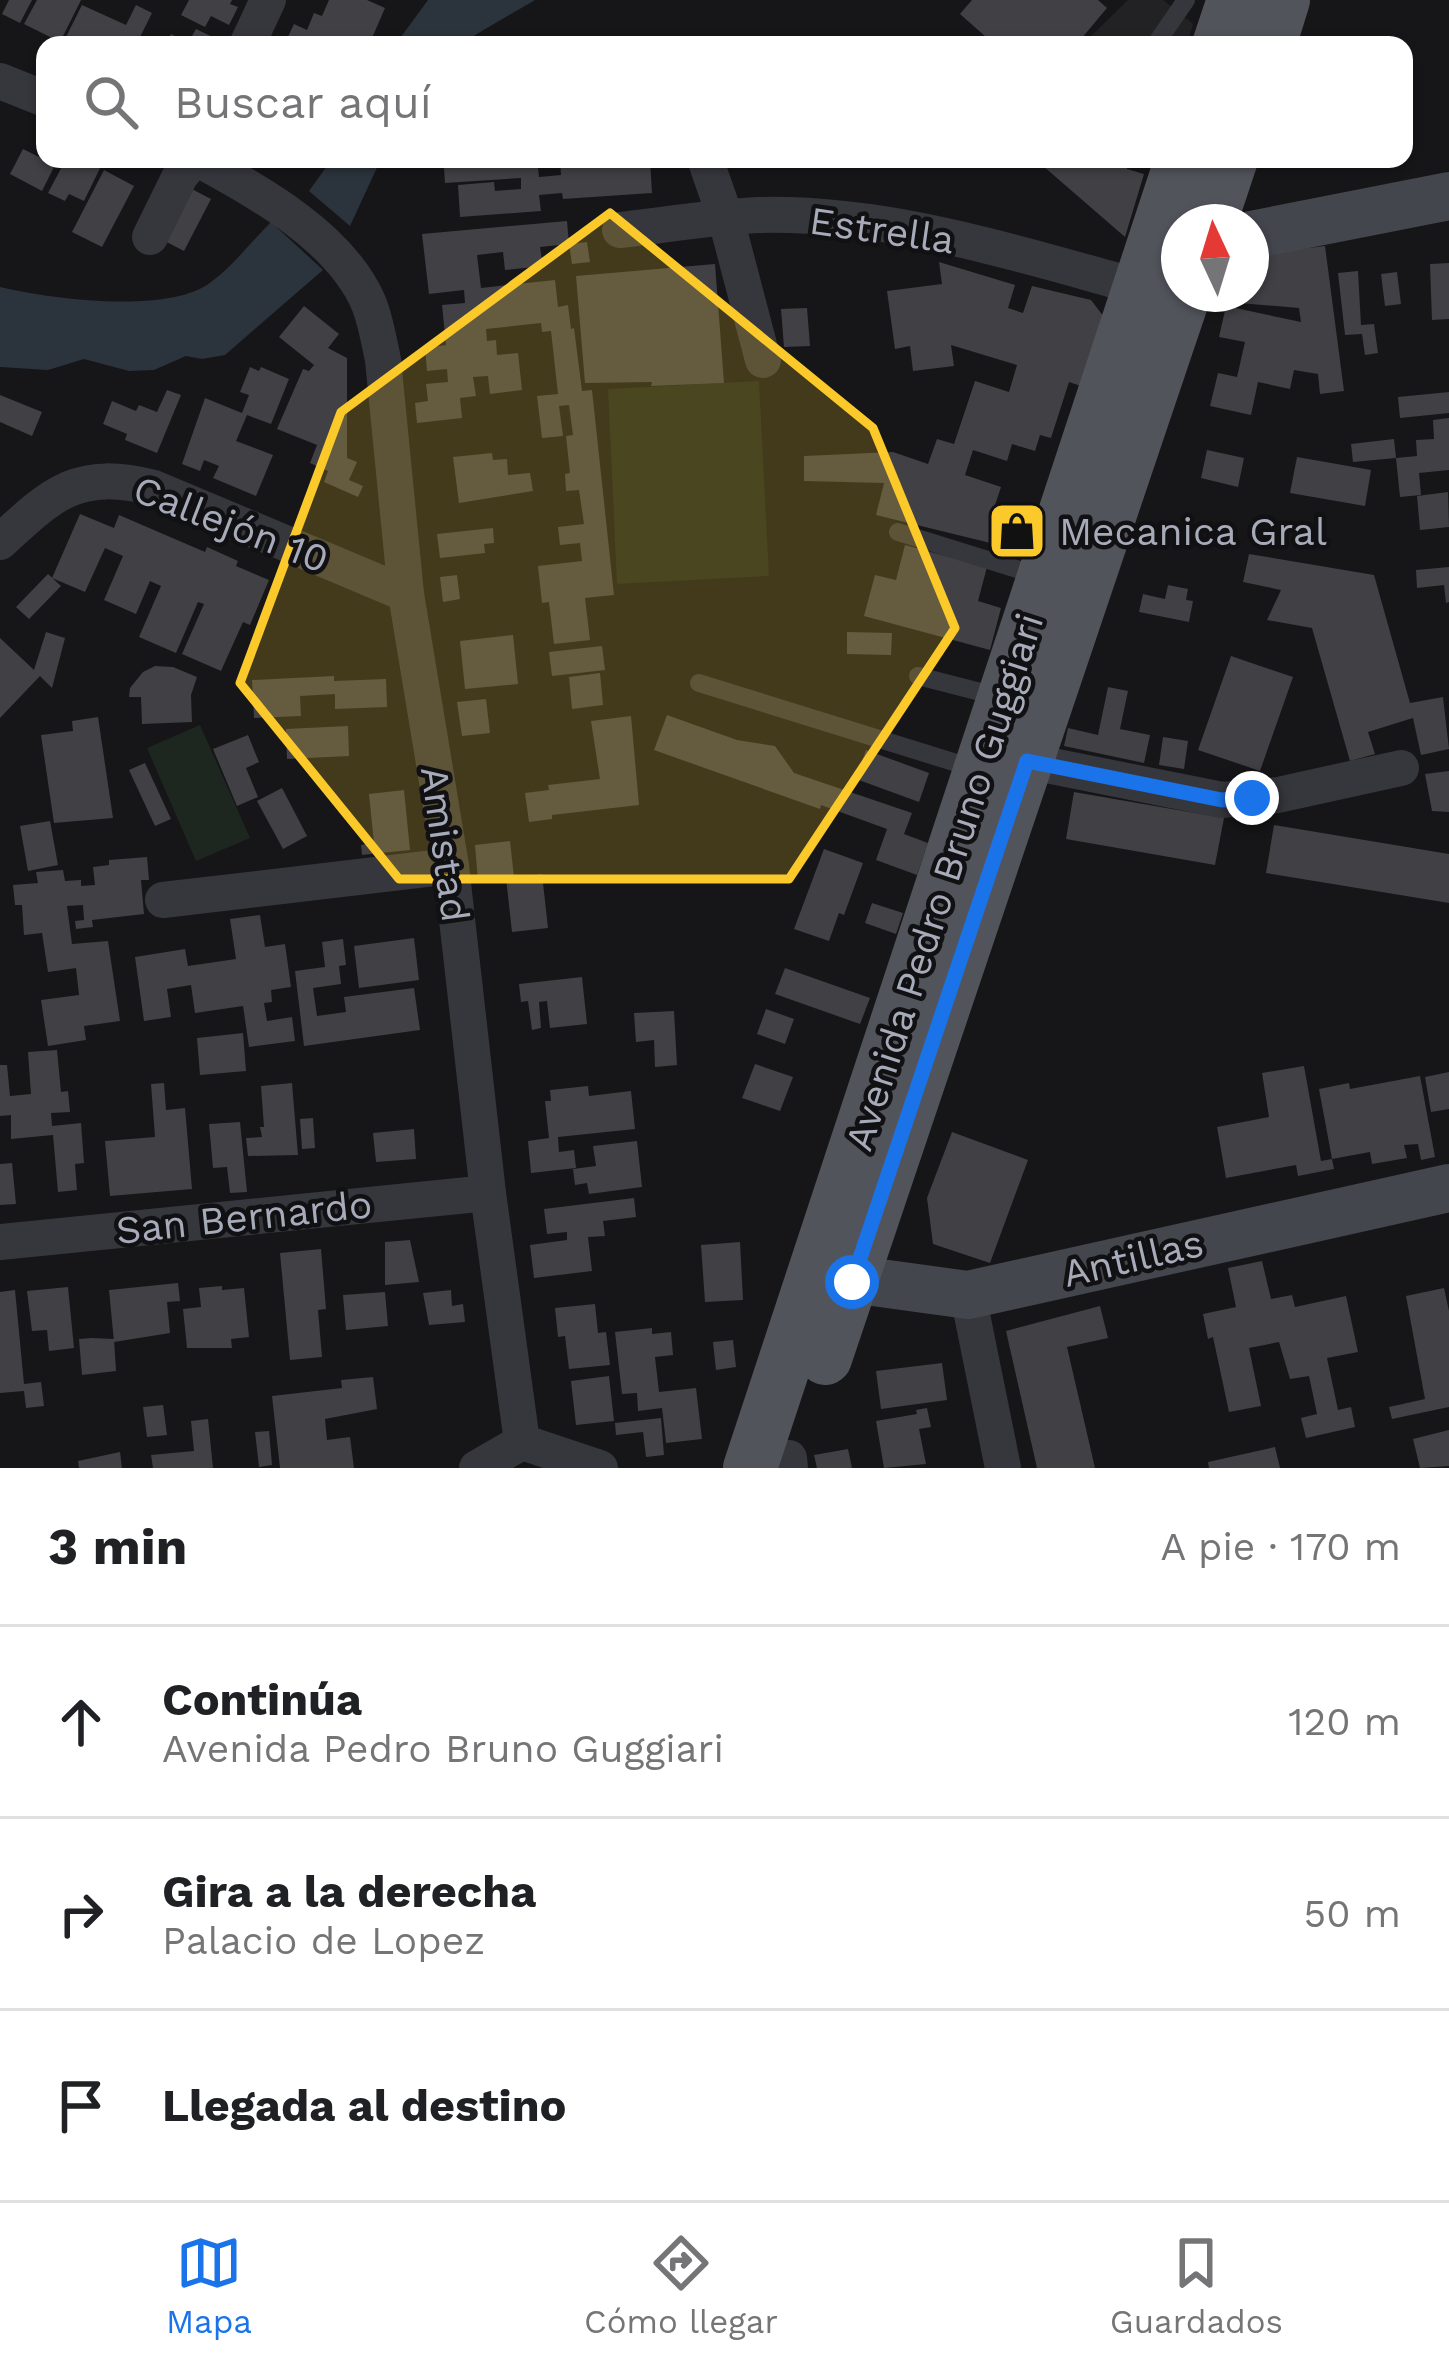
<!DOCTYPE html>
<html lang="es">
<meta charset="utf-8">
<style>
body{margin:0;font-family:"Work Sans",sans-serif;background:#f2f2f2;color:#202124}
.compass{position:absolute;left:1161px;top:204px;width:108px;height:108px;border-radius:50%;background:#fff;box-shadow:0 3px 9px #0004;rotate:356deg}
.stop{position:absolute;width:36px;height:36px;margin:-27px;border:9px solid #1a73e8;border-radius:50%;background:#fff}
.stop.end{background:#1a73e8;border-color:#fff;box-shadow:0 3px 12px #0008}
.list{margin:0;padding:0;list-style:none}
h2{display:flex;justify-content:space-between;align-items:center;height:156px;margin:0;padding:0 48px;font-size:51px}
h2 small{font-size:39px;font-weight:400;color:#757577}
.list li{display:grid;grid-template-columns:78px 1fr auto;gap:36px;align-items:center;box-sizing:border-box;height:192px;padding:0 48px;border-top:3px solid #e0e0e0}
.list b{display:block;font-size:45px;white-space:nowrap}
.list p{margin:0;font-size:39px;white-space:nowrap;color:#757577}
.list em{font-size:39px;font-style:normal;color:#757577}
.icon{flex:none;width:66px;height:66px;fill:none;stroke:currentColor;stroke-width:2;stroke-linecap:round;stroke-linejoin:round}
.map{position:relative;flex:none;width:1449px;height:1468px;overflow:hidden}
.search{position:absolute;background:#fff;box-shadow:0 3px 9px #0004;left:36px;right:36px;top:36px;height:132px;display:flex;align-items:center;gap:30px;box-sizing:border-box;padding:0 42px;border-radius:24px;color:#757577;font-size:45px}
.sheet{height:732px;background:#fff}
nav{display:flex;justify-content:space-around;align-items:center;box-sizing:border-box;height:168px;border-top:3px solid #e0e0e0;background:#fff;font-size:33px;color:#757577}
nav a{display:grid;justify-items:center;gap:6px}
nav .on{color:#1a73e8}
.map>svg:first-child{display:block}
</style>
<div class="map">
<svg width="1449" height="1468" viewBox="0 0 1449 1468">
<rect width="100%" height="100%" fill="#161618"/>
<!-- built -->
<polygon fill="#222225" points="1128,0 1163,0 1193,24 1187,45 1082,45"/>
<!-- green -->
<g fill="#1d261f">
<polygon points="759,381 769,576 617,584 608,389"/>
<polygon points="200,725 250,838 196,861 147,748"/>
</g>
<!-- water -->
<g fill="#2b333c">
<polygon points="428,0 535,0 458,45 395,45"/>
<polygon points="332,159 381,159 350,226 309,191"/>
<path d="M271 222 323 270 225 355 202 359 186 356 154 370 129 371 84 359 48 370 0 367V287C50 299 169 315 211 282 233 266 251 242 271 222Z"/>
</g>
<!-- building -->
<g fill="#404045">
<polygon points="9,0 32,0 20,23 2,14"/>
<polygon points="37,0 81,0 60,42 24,24"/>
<polygon points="189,0 232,0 230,4 238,7 229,25 211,16 205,27 181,15"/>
<polygon points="329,0 367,0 385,8 372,38 387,45 295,45 286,41 294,24 307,30 314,13 322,16"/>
<polygon points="972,0 1098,0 1107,8 1076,45 995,45 960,14"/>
<polygon points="82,5 126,25 136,5 152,13 136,45 62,45"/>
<polygon points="196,29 221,41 219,45 175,45 167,41 171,34 188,43"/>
<polygon points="23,149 55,165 42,191 10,174"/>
<polygon points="66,159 103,162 84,201 69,194 65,201 48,193"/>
<polygon points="450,159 537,159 539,177 561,175 560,159 650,159 652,193 563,199 562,193 539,195 541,211 460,217 458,185 494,182 495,191 521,189 521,178 445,183 444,168 450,168"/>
<polygon points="1035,159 1129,159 1127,169 1144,174 1125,237"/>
<polygon points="104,170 134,186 102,247 72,232"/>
<polygon points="182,184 211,199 184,251 155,236"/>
<polygon points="567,221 569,244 587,242 590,262 572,264 569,244 540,247 543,266 505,270 503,252 477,255 481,288 555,280 558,307 568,305 571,329 574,328 582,391 592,390 614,595 585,598 590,640 554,644 549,602 542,603 538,566 582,561 580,543 560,545 558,527 584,524 579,490 566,491 565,474 570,473 566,436 573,435 569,405 559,406 563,436 542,438 537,396 558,394 551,331 542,332 541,323 486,329 487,341 496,340 497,355 518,353 522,390 490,394 488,376 473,377 476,396 460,398 462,418 417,423 415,403 428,401 426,384 448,382 447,369 427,371 425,348 446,345 442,305 465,303 464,290 429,294 422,234"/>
<polygon points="1325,246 1344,391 1320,394 1318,374 1294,370 1290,389 1258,382 1251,415 1210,406 1218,373 1237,377 1245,342 1219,337 1226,306 1301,322 1299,308 1226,302 1228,294 1251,294 1251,255"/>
<polygon points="939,262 1015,285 1008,308 1023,313 1032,286 1091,300 1104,317 1081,386 1069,382 1051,438 1040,435 1035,451 1012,444 1007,461 973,450 965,475 1001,487 993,511 1035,522 1027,552 876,515 884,483 804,481 804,456 893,452 928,464 937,439 954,444 975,381 1009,392 1017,365 951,345 954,366 913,371 910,346 895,349 887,291 942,284"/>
<polygon points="1449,263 1449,319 1432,320 1430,264"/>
<polygon points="715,264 724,383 651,386 652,382 585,383 576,276"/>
<polygon points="1358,271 1361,325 1374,324 1378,353 1365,355 1362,334 1345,335 1338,273"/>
<polygon points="1397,272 1401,304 1385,306 1381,274"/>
<polygon points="304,306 339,334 328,348 347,358 347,458 357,462 349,480 363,486 358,497 324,482 328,471 310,463 317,445 277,429 303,369 309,371 314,365 279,337"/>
<polygon points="807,308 810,346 784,347 781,309"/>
<polygon points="250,367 259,371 261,367 289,379 271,424 247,415 236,441 273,455 256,496 213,478 219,466 204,460 200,471 182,464 205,398 242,413 249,395 240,392"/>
<polygon points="167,390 181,395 157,453 125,440 127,434 103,424 112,401 136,411 139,405 157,412"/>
<polygon points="1449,392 1449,413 1400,418 1398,397"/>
<polygon points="0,395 42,412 32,436 0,422"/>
<polygon points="1449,418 1449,470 1419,473 1421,495 1400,497 1396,458 1417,456 1416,440 1434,439 1433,420"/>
<polygon points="1394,439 1396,458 1353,462 1351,444"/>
<polygon points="1207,450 1244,458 1238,487 1201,478"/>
<polygon points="492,453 493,460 507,459 508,475 530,473 533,491 459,503 453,457"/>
<polygon points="1297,457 1371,470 1365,506 1290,493"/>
<polygon points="1448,492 1449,527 1420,530 1417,496"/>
<polygon points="80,514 114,528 119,515 205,552 207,547 238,561 236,566 269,580 250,625 243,622 221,671 182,654 204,604 198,602 176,653 139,637 161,586 150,581 136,614 104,600 123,556 105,548 85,592 52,578"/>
<polygon points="493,528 494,543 484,544 485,553 440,558 437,534"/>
<polygon points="905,545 987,567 978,601 1001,608 990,650 864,616 875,575 896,580"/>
<polygon points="1249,554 1374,575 1410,703 1443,697 1449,749 1421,755 1413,718 1368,732 1375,754 1350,761 1312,628 1267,620 1281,590 1243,582"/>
<polygon points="1449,567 1449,602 1446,603 1444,585 1417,588 1416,570"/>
<polygon points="48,574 61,586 29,619 16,607"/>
<polygon points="457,575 460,599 443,602 440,577"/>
<polygon points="1168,585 1188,589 1186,600 1193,601 1189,622 1139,612 1143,594 1165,599"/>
<polygon points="46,632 65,638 52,688 40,676 0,718 0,638 34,670"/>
<polygon points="847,632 892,633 891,655 847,654"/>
<polygon points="513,635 518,684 465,689 460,641"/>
<polygon points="602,646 605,670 552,676 549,652"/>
<polygon points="1231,656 1293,677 1260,771 1198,750"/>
<polygon points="155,666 173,667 197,677 191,695 192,722 142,724 141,697 129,697 130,688 143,672"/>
<polygon points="600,673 603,705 572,709 569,677"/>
<polygon points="334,676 334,681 386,679 387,707 335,709 335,694 300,696 301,716 254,718 252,680"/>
<polygon points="1108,687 1128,691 1120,729 1150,735 1144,763 1064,746 1068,728 1098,735"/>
<polygon points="486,699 490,733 462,736 457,702"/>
<polygon points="667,715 737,740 775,746 794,773 912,813 904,834 928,843 917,875 876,860 887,829 821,805 820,809 654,750"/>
<polygon points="631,716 639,805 552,815 552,819 529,822 525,793 549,790 548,785 600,779 591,721"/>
<polygon points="98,717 113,818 54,823 41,735 73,731 72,721"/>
<polygon points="348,726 349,756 287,759 286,729"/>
<polygon points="248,735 259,762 246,768 258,797 237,806 213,749"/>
<polygon points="1163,737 1188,741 1184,769 1159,765"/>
<polygon points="866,750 929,773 919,802 856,779"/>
<polygon points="145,763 171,819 155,826 129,770"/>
<polygon points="1449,771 1449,812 1432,811 1425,774"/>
<polygon points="282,788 307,836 283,849 257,801"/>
<polygon points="404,790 410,850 362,855 361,845 374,843 369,794"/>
<polygon points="1074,792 1224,818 1215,865 1066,839"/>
<polygon points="50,821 58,865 28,871 20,826"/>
<polygon points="1274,825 1449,854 1449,903 1266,873"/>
<polygon points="510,841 514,877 542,874 548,928 512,932 506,878 478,881 475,845"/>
<polygon points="824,849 863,863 844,915 839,913 829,941 794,929"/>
<polygon points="147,857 149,880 141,880 144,914 92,920 93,927 76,929 75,921 84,920 83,905 67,906 72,944 108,941 120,1021 84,1026 86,1040 48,1046 41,1000 79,995 76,968 48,972 42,933 24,935 22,905 15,905 13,885 38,883 36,872 63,870 65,881 81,880 81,886 95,885 93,867 109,865 109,860"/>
<polygon points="872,903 903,913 896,934 865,923"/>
<polygon points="260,915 265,947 285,944 291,987 271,990 272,1002 264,1003 267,1021 292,1017 295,1041 249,1047 243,1006 195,1013 191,985 167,989 171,1017 144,1021 135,957 185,949 188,966 236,959 230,919"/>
<polygon points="414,938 419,980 359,988 354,946"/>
<polygon points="343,939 346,965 339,966 341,984 313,988 317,1016 346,1012 344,997 414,988 420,1030 304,1046 295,971 325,967 322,942"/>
<polygon points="785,968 870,998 860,1024 775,994"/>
<polygon points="582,977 587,1024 550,1028 547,1001 539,1002 541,1028 532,1030 528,1001 521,1002 519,984"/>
<polygon points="766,1009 794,1019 785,1044 757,1034"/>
<polygon points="674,1011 677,1065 655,1067 654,1040 636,1042 634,1013"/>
<polygon points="243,1033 246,1071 200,1075 197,1038"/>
<polygon points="57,1050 61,1092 68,1091 70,1112 51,1113 52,1126 81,1123 84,1163 75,1164 77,1190 58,1192 53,1135 11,1139 11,1115 0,1116 0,1065 7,1065 10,1096 31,1094 28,1052"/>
<polygon points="755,1064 793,1077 780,1111 742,1098"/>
<polygon points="1304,1066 1321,1161 1332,1159 1334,1169 1298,1176 1296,1165 1226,1178 1217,1127 1269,1117 1262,1073"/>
<polygon points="1449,1072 1449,1109 1431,1112 1425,1077"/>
<polygon points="1420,1076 1435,1157 1421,1160 1418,1144 1404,1145 1407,1158 1372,1164 1370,1152 1332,1159 1319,1089 1349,1083 1350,1089"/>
<polygon points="164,1083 166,1110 185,1108 192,1189 110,1196 105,1141 155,1137 151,1084"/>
<polygon points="292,1083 298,1155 248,1156 246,1138 262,1137 260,1127 264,1127 261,1086"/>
<polygon points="588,1086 589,1096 631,1091 635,1129 558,1137 559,1152 574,1150 576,1168 531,1173 528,1141 549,1138 545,1101 551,1101 550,1090"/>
<polygon points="313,1118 315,1148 302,1149 300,1119"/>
<polygon points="240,1122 247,1192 230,1193 227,1167 213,1168 209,1124"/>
<polygon points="414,1129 416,1159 376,1162 373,1133"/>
<polygon points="952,1132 1028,1160 990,1263 933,1244 927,1198"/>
<polygon points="637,1141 642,1187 589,1194 587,1183 575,1185 573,1169 596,1166 593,1146"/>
<polygon points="12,1163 16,1204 0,1205 0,1164"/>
<polygon points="634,1198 636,1217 603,1221 605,1236 588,1237 592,1271 534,1278 530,1245 567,1240 567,1232 547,1234 544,1209"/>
<polygon points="410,1240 419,1282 385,1285 385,1242"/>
<polygon points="740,1242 743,1300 705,1302 701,1245"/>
<polygon points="321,1249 326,1309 318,1310 322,1357 290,1360 280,1253"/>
<polygon points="1262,1261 1271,1299 1292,1295 1295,1307 1346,1296 1358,1352 1327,1358 1338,1410 1351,1407 1355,1427 1306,1438 1301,1418 1317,1414 1309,1376 1290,1379 1279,1342 1249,1348 1261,1406 1229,1412 1213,1337 1208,1339 1203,1314 1236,1307 1228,1268"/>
<polygon points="178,1283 180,1301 167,1302 170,1333 114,1342 109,1290"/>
<polygon points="222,1286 222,1290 244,1288 249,1337 231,1339 232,1348 187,1348 183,1309 201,1307 199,1288"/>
<polygon points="68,1287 74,1348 49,1351 47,1330 32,1331 27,1291"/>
<polygon points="1444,1288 1449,1311 1449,1407 1392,1419 1389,1407 1425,1399 1406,1296"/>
<polygon points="15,1290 24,1384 41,1382 44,1406 26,1408 24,1391 0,1393 0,1292"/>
<polygon points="451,1290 452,1306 463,1304 465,1322 429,1325 423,1293"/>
<polygon points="385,1292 388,1326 346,1330 343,1295"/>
<polygon points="595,1304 598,1333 606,1332 610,1365 569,1369 565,1336 558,1337 555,1308"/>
<polygon points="1100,1306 1108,1338 1067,1347 1095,1468 1037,1468 1006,1331"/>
<polygon points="652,1328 652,1334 671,1332 673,1355 655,1357 659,1392 696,1388 702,1439 666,1443 662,1408 638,1411 637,1393 622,1394 615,1332"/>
<polygon points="92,1338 114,1339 116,1371 82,1375 79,1339"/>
<polygon points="733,1340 736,1367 716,1370 713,1342"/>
<polygon points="942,1363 947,1400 881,1409 876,1371"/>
<polygon points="609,1376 614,1421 576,1425 571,1381"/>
<polygon points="373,1377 377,1409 325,1419 327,1440 350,1437 354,1468 280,1468 272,1396 342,1388 341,1380"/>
<polygon points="163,1405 167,1435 147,1437 143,1407"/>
<polygon points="927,1408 931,1427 919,1429 926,1464 884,1468 876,1421 917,1414 916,1410"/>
<polygon points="661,1418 664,1455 646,1457 643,1432 616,1435 615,1423"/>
<polygon points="208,1419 213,1468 153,1468 151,1455 194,1451 191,1421"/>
<polygon points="1449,1430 1449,1466 1420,1468 1413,1439"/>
<polygon points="269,1431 272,1465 259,1467 255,1432"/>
<polygon points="1275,1447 1280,1468 1209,1468 1208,1462"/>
<polygon points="848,1449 852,1468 817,1468 814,1455"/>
<polygon points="120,1452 122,1468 79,1468 78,1461"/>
</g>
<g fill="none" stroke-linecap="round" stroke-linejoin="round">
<!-- lane -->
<g stroke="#36373d" stroke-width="18">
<polyline points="1155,45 1186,0"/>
<polyline points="898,532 1039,576"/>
<polyline points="918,676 1000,697"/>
<polyline points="699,683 976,769"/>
</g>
<!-- street -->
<g stroke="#36373d" stroke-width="36">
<polyline points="247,45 268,0"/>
<polyline points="0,81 45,99"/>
<path d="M198 159C258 192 341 237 369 304 376 322 379 341 383 360L406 594 451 866 488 1193 522 1442"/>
<polyline points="705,159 726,219 763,360"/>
<path d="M620 230C665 225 712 217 758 215 889 212 1015 253 1139 287"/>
<polyline points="150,237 180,176 194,159"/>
<path d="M0 542C54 492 78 469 154 488L406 594"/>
<polyline points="1027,761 1222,800 1278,795 1401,768"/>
<polyline points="163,900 451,866"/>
<polyline points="0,1242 488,1193"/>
<polyline points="968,1295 1003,1468"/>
<polyline points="789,1458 790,1468"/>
<polyline points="477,1468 522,1442 600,1468"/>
</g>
<!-- secondary -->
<g stroke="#44464d" stroke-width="48">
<polyline points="1251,235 1449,196"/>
<polyline points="815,1274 968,1295 1449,1188"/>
</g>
<!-- primary -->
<g stroke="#52545c" stroke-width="54">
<polyline points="1219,45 1234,0"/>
<polyline points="1269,45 1283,0"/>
<polyline points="1210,222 1231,159"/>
<polyline points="825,1358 1184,294"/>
<polyline points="750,1468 1182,159"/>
</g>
</g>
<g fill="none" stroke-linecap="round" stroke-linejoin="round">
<!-- route -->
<polyline stroke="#1a73e8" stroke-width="15" points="852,1282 1027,761 1222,800 1252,798"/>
</g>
<!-- marked area -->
<path fill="#fbc92a" fill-opacity="0.2" stroke="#fbc92a" stroke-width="9" stroke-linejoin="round" d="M610 213 873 428 955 628 789 879H399L240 683 341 412Z"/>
<!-- icons -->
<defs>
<symbol id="shop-square" viewBox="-11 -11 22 22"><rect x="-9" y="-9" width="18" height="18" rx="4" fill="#fbc92a" stroke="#111113"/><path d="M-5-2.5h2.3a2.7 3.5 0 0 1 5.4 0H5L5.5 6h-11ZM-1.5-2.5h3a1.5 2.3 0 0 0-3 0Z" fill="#111"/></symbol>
</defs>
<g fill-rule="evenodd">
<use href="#shop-square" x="984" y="498" width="66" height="66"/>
</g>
<g text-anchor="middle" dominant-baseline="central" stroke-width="9" stroke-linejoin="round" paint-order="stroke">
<!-- street labels -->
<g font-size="39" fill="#a7abb9" stroke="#111113">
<text transform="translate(882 230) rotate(8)">Estrella</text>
<text transform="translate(231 524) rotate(21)">Callejón 10</text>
<text transform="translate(445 844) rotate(82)">Amistad</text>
<text transform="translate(944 882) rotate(-72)">Avenida Pedro Bruno Guggiari</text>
<text transform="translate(244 1217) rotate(-6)">San Bernardo</text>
<text transform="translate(1133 1258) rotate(-13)">Antillas</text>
</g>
<!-- poi labels -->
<g font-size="39" fill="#a7abb9" stroke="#111113" text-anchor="start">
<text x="1059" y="531">Mecanica Gral</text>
</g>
</g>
</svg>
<svg class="compass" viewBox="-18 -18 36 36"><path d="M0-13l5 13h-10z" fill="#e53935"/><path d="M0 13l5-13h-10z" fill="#757577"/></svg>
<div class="stop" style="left:852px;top:1282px"></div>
<div class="stop end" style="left:1252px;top:798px"></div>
<div class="search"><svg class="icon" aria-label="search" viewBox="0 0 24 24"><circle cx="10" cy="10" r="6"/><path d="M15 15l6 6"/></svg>Buscar aquí</div>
</div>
<section class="sheet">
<h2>3 min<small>A pie · 170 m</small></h2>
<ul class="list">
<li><svg class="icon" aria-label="ahead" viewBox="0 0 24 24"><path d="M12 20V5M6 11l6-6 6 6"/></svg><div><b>Continúa</b><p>Avenida Pedro Bruno Guggiari</p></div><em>120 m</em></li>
<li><svg class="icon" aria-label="right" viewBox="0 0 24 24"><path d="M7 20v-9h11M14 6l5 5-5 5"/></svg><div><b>Gira a la derecha</b><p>Palacio de Lopez</p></div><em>50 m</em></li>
<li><svg class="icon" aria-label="arrive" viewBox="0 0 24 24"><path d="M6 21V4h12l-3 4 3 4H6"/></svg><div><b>Llegada al destino</b></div></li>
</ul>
</section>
<nav>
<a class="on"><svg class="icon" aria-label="map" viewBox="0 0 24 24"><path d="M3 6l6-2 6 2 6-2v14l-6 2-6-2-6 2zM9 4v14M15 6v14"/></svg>Mapa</a>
<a><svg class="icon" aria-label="directions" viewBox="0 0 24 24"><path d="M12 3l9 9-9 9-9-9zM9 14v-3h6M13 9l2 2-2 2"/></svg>Cómo llegar</a>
<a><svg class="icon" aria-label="saved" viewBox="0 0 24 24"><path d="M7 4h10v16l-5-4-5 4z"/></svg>Guardados</a>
</nav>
